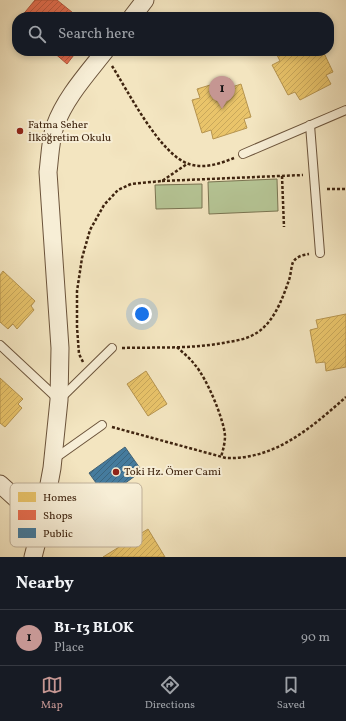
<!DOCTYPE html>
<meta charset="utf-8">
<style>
body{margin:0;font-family:Vollkorn,serif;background:#20242c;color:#f1f3f6}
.you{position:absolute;left:142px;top:314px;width:14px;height:14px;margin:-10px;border:3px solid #fff;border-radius:50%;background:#1a73e8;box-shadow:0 0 0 6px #1a73e833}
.badge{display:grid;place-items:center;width:26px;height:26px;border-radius:50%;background:#c59692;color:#111;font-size:13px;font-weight:700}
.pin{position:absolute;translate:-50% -33px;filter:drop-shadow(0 1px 2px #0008)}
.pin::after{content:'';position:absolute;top:21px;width:14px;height:12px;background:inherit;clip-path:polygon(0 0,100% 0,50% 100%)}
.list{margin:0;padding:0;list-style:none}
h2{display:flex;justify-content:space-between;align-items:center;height:52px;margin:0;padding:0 16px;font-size:17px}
h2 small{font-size:13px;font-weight:400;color:#9ea1a6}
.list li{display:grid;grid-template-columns:26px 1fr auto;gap:12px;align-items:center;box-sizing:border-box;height:56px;padding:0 16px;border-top:1px solid #363941}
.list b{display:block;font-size:15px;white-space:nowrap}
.list p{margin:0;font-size:13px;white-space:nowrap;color:#9ea1a6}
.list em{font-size:13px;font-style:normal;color:#9ea1a6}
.icon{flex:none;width:22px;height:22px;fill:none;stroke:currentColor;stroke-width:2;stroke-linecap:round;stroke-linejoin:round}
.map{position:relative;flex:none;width:346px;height:557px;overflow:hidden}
.search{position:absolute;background:#171b24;box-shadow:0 2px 6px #0003;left:12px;right:12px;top:12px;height:44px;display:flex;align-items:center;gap:10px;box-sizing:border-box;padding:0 14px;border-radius:16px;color:#9ea1a6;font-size:15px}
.sheet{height:108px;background:#171b24}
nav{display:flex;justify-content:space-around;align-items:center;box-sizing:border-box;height:56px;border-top:1px solid #363941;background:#171b24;font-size:11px;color:#9ea1a6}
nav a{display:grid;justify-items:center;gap:2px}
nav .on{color:#c59692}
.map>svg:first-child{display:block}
</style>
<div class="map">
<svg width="346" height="557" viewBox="0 0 346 557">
<defs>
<pattern id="homes-hatch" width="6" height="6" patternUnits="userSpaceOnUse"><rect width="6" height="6" fill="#e9c46a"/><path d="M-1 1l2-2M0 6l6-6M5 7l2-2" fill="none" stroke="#c9a85b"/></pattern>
<pattern id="shops-hatch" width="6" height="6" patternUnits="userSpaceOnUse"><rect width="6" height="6" fill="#e76f51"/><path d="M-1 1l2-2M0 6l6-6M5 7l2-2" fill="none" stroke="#bd5b42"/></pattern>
<pattern id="public-hatch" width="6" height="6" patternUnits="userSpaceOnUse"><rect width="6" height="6" fill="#457b9d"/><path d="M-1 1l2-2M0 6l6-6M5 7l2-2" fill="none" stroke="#3b657e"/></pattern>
</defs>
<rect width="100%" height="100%" fill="#f3e5c0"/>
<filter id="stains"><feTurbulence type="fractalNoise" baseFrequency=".005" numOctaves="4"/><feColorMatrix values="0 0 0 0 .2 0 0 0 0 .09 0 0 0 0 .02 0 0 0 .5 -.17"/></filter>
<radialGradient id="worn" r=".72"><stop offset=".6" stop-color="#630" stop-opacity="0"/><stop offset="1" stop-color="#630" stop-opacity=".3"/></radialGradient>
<!-- pitch -->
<g fill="#b6c696" stroke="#7a7552">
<polygon points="277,179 278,211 209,214 208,182"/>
<polygon points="202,184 202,208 156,209 155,185"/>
</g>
<!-- homes -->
<g fill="url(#homes-hatch)" stroke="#b6944f">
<polygon points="280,51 323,51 333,72 326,75 331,84 300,100 295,92 288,95 272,65 280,61 276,53"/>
<polygon points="230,79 232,87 241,84 251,117 244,119 247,128 213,139 211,130 202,133 192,100 200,98 197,89"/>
<polygon points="3,271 35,301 31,306 34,310 17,329 13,324 8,329 0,322 0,275"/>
<polygon points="346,314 346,367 326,371 325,362 316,363 310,330 318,328 316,320"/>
<polygon points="146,371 167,404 148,416 127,384"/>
<polygon points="0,378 23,399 18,404 22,408 5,427 0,423"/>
<polygon points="148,529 165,557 103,557"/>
</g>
<!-- shops -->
<g fill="url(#shops-hatch)" stroke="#b5583d">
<polygon points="35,0 57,0 78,17 21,17"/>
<polygon points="52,51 77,51 67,64"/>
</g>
<!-- public -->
<polygon fill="url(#public-hatch)" stroke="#436172" points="125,447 142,471 106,497 89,473"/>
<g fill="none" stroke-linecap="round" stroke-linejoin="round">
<defs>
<g id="lane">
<polyline points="310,125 320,253"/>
<polyline points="243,154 346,110"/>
<polyline points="0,345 59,400 112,348"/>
<polyline points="54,459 102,425"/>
</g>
<g id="street">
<polyline points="132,17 145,0"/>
<polyline points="0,484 42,522"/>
<path d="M33 557 42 522 52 468 59 400 60 348 48 172C50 157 50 141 55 126 65 98 87 74 105 51"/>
</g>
</defs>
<!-- lane casing -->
<use href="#lane" stroke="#6c543b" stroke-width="10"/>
<!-- street casing -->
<use href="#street" stroke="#6c543b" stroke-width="19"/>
<!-- path -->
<g stroke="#3f240f" stroke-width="2.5" stroke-dasharray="3 2" stroke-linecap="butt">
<path d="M112 66C128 91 160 155 189 164 204 169 219 164 234 158"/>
<polyline points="282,176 284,227"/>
<polyline points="162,181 303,175"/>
<polyline points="327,189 346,189"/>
<path d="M177 347C183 353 190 358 195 365 206 377 224 419 225 436 225 443 223 450 221 457"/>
<path d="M122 348C156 347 190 349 223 343 233 341 244 340 253 335 273 325 282 300 289 280 291 274 291 267 293 262 297 256 303 255 309 254"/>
<polyline points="83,362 79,354 77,327 77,291 82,258 90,230 104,205 118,190 131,184 162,181 187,164"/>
<path d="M112 427 226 458C275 460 312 427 346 397"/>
</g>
<!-- lane -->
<use href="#lane" stroke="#f7eed6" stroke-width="8"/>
<!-- street -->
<use href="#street" stroke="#f7eed6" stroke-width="17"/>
</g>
<!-- markers -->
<g fill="#8f2418" stroke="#f7eed6" stroke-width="1.5">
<circle cx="20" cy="131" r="4"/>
<circle cx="116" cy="472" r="4"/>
</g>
<g text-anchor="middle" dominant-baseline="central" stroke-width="4" stroke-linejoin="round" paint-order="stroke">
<!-- poi labels -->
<g font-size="11" fill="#3f240f" stroke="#f7eed6" text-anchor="start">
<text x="28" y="125">Fatma Seher<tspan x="28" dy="13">İlköğretim Okulu</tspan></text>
<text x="124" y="472">Toki Hz. Ömer Cami</text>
</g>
</g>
<!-- legend -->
<rect x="10" y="483" width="132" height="64" rx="6" fill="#f7eed6" stroke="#c0b19a" stroke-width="1"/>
<rect x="18" y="492" width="18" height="10" fill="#e9c46a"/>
<rect x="18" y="510" width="18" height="10" fill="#e76f51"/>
<rect x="18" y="528" width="18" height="10" fill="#457b9d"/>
<g font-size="11" fill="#3f240f">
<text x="43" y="501">Homes</text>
<text x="43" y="519">Shops</text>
<text x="43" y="537">Public</text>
</g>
<rect width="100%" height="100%" filter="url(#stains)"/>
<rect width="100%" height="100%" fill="url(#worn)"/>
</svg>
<div class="you"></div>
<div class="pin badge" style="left:222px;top:109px">1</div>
<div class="search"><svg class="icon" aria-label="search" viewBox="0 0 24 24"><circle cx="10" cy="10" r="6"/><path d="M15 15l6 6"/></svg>Search here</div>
</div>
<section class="sheet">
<h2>Nearby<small></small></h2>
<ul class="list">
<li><span class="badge">1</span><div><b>B1-13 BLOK</b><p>Place</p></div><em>90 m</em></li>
</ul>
</section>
<nav>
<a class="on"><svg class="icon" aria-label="map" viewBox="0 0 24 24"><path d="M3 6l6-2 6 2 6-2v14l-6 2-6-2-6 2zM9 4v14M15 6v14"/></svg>Map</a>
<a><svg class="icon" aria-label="directions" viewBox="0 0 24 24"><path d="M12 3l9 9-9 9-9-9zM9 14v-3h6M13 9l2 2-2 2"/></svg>Directions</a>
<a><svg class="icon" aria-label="saved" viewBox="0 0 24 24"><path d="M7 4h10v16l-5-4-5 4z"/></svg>Saved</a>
</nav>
